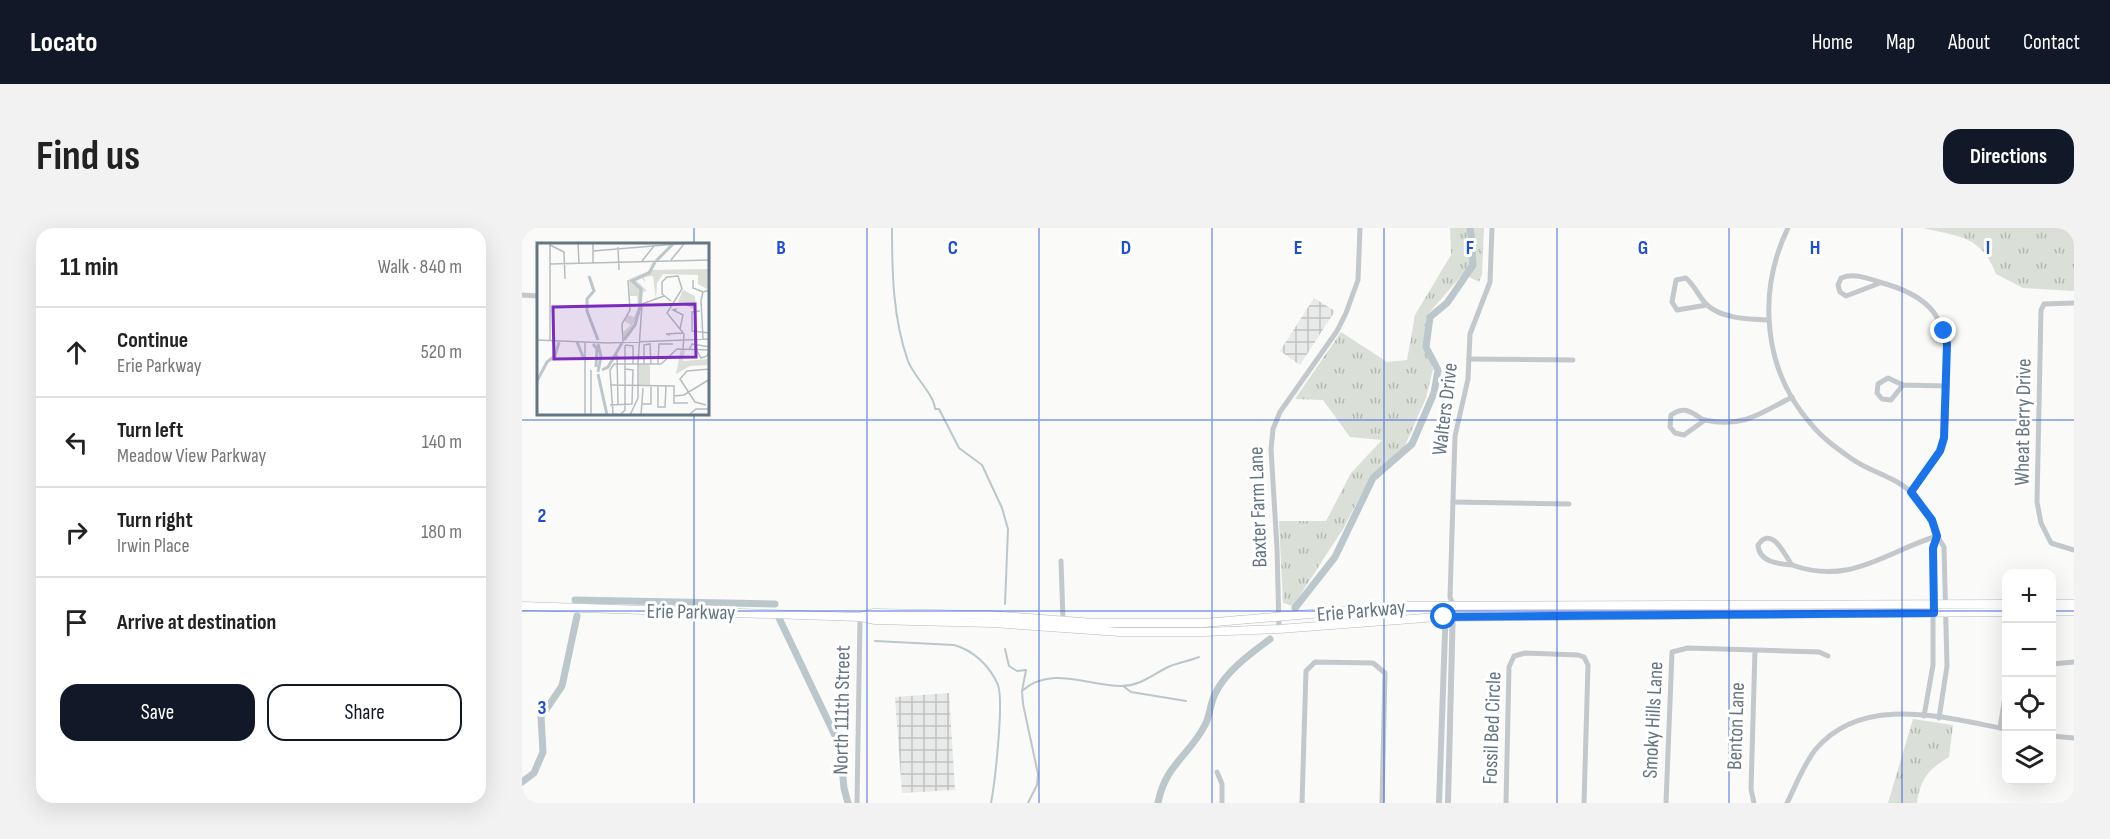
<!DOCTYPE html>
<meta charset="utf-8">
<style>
body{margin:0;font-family:"Sofia Sans Condensed",sans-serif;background:#f2f2f2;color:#222}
.controls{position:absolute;right:18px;bottom:18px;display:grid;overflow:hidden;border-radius:12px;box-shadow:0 6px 24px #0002}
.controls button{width:54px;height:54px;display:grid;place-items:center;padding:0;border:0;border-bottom:2px solid #e0e0e0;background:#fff;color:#222;font:30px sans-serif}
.stop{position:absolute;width:18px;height:18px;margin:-14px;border:4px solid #1a73e8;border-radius:50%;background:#fff}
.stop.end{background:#1a73e8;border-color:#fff;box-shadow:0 2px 6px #0008}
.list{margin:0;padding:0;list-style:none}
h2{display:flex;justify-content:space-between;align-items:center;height:78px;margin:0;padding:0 24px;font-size:26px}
h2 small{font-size:20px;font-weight:400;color:#767676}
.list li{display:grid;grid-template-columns:39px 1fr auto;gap:18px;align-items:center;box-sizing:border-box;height:90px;padding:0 24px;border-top:2px solid #e0e0e0}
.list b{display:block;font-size:22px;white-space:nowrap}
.list p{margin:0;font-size:20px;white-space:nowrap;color:#767676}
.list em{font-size:20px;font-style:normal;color:#767676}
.actions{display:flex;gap:12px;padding:18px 24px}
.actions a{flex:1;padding:14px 0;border:2px solid #111827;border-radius:18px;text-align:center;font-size:21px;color:#111827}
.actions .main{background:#111827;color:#fff}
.icon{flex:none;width:33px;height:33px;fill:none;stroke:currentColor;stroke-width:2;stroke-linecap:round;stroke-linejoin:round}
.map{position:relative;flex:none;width:1552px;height:575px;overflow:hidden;border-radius:18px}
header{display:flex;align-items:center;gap:36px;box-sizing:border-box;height:84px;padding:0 30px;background:#111827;color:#fff}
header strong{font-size:28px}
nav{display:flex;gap:33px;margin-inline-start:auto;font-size:21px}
.intro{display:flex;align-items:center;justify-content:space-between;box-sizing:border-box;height:144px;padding:0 36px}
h1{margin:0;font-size:42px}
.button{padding:15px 27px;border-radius:18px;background:#111827;color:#fff;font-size:21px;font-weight:700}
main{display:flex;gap:36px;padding:0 36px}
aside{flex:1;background:#fff;border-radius:18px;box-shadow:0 6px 24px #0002}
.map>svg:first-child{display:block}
</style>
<header>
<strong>Locato</strong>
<nav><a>Home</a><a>Map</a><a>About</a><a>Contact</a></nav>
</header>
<div class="intro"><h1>Find us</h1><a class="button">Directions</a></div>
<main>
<aside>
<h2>11 min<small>Walk · 840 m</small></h2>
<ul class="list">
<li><svg class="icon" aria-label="ahead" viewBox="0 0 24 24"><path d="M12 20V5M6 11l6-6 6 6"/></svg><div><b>Continue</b><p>Erie Parkway</p></div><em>520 m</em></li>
<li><svg class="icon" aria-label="left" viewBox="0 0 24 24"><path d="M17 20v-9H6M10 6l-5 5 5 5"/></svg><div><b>Turn left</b><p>Meadow View Parkway</p></div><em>140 m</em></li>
<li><svg class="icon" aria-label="right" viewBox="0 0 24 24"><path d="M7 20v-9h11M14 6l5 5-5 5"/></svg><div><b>Turn right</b><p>Irwin Place</p></div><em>180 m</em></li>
<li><svg class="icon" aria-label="arrive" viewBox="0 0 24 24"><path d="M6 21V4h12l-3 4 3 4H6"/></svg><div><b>Arrive at destination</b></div></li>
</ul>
<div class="actions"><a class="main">Save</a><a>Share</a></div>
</aside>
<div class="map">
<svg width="1552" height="575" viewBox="0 0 1552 575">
<defs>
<pattern id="industrial-grid" width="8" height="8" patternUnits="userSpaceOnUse" patternTransform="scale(1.5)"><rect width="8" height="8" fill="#e8e9e9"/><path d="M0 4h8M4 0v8" fill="none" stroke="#c0c1c2"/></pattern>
<pattern id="grass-tufts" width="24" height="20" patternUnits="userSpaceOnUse" patternTransform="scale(1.5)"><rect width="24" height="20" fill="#dadfd7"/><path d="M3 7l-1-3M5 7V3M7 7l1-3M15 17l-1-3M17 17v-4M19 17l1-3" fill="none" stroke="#b4b9b4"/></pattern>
</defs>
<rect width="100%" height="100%" fill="#fafaf8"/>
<!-- industrial -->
<g fill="url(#industrial-grid)">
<polygon points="792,70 813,83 778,137 758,123"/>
<polygon points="427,465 433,562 380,565 373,469"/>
</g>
<!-- grass -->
<g fill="url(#grass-tufts)">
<polygon points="928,0 962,0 960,46 957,54 941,46 905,87 903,116 911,141 904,170 882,220 849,248 821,301 771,378 761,375 757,293 804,293 829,245 860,212 828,209 801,172 773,171 819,104 865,134 885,132 893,87 929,27"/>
<path d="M1401 0H1552V63L1501 60 1474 46C1459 7 1437 9 1401 0Z"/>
<path d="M1391 491 1431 497 1427 529C1407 541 1398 551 1395 575H1366Z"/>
</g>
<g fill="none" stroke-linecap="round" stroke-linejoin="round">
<!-- stream -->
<g stroke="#bbc7cb" stroke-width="2">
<path d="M370 0C370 45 371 91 386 133 392 149 412 166 413 181H417L437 220 460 237 480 280 486 301 483 376"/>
<path d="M353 413 432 417C451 422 468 438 476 457 482 474 473 554 469 575"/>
<polyline points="483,421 487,438 495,443 504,442 500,463 501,476 516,546 515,557 506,575"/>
<polyline points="601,458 609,464 664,473"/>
<path d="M500 463C529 437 566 458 599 458 618 458 630 447 646 439 655 435 667 433 677 429"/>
</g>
<!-- canal -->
<g stroke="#bbc7cb" stroke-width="7">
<polyline points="948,0 950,14"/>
<polyline points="53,372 253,376"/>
<polyline points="773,380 813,329 851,250 890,216 912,165 916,142 904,119 908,89 925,75 951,37 950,20"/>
<polyline points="257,390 318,518 322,560 326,575"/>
<polyline points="0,554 12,545 21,524 19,489 40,458 55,388"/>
<path d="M636 575C643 537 667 528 683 497 688 488 688 476 693 466 703 444 729 425 748 411"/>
</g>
<defs>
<g id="secondary">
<polyline points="1530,376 1552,376"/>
<polyline points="0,378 338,389 353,392 470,395 598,404 682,404 757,401 916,389 1484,384"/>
<polyline points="1530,383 1552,383"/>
<polyline points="340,388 351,385 468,387 572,395 681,395 883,378 1484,376"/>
</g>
</defs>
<!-- secondary casing -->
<use href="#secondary" stroke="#b3babf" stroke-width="9"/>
<!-- minor -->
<g stroke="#c3c8cc" stroke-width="5">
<path d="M1266 0C1235 64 1241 142 1289 196 1300 210 1316 221 1330 231 1348 244 1374 249 1390 265 1407 283 1409 300 1422 319L1425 438 1417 490"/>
<path d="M1358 55 1324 68 1318 64 1316 57 1319 50C1334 44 1350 52 1364 56 1418 72 1425 97 1425 149 1425 170 1425 190 1422 210L1418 223 1389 264"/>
<polyline points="0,67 16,68"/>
<polyline points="1552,75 1522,76 1519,82 1515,274 1519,295 1529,315 1552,322"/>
<path d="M1185 77 1155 82 1150 74 1154 52 1164 50C1173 58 1177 69 1185 77 1201 91 1226 91 1246 92"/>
<polyline points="947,131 1051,132"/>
<polyline points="1381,157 1369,172 1360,171 1355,165 1356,156 1366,150 1381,157 1425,158"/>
<path d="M1183 192 1162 207 1153 205 1148 199 1149 187C1162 178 1168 183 1180 191L1183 192C1220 200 1238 186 1270 169"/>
<polyline points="931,274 1047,276"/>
<polyline points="539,333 541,392"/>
<path d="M1270 337C1256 336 1237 334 1236 317 1250 297 1262 326 1270 337 1328 358 1363 324 1415 308"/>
<polyline points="931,377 928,369 933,208 946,151 948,106 968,54 970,0"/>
<polyline points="757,401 755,320 749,221 751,201 758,184 815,103 824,85 836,52 838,0"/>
<polyline points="1530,436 1552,434"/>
<polyline points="1402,488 1411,437 1411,320 1415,308"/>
<polyline points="1478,500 1484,462"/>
<polyline points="1530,508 1552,510"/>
<polyline points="695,544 700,556 700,575"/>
<polyline points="335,575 338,389"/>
<polyline points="780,575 784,443 793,434 851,435 863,445 860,575"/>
<polyline points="984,575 987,439 992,428 1003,425 1056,427 1062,429 1066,437 1062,575"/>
<polyline points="1144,575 1150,424 1166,420 1297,424 1306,428"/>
<polyline points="1232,575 1229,561 1233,422"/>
<path d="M1265 575C1274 557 1281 538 1293 522 1340 465 1423 490 1484 501"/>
</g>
<!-- tertiary -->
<g stroke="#c3c8cc" stroke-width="6">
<polyline points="917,575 924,377"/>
<polyline points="926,575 931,377"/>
</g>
<!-- secondary -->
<use href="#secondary" stroke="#fff" stroke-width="8"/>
</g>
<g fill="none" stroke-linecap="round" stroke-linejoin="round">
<!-- route -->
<polyline stroke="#1a73e8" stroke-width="8" points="922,389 1412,385 1411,320 1415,308 1410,292 1389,264 1418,223 1422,210 1425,116 1422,103"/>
</g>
<!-- grid -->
<path fill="none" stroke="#1d4ed8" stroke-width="1.5" stroke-opacity="0.55" d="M172 0V16M345 0V575M517 0V575M690 0V575M862 0V575M1035 0V575M1207 0V575M1380 0V575M172 186V575M0 192H1552M0 383H1484M1530 383H1552"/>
<g text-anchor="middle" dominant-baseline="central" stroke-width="6" stroke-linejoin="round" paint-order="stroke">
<!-- street labels -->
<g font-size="21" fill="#657683" stroke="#fff">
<text transform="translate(923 181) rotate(-83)">Walters Drive</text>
<text transform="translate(1501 194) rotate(-89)">Wheat Berry Drive</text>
<text transform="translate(736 279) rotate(-92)">Baxter Farm Lane</text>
<text transform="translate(839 383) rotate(-5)">Erie Parkway</text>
<text transform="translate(169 384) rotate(1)">Erie Parkway</text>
<text transform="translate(320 482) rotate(-89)">North 111th Street</text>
<text transform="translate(1131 492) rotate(-87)">Smoky Hills Lane</text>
<text transform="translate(1214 498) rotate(-88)">Benton Lane</text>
<text transform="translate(970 500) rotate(-88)">Fossil Bed Circle</text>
</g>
</g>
<!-- overview -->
<g transform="translate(15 15)">
<rect width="172" height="172" fill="#fafaf8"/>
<path d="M172 26V47L161 41V32L126 31 120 40 119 57 116 33 107 34 108 40 105 35 99 37 110 48 106 49 104 67 87 97 86 89 94 82 87 78 91 72 97 74 101 65 100 53H93L92 36 114 27ZM146 47 158 53 159 67 141 59ZM144 106 148 107 146 118 172 116V122L153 123 139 131ZM102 121 113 122V142H102Z" fill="#dadfd7"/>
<path fill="none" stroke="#bbc7cb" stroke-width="3" d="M119 18 136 1M52 33 57 48 50 56V68L61 97M103 63 104 46 95 38 112 30 118 19M87 97 98 82 103 64M40 99 47 116M56 101 60 106 59 124M61 101 64 113 61 129M65 127 71 124 85 100M61 131 70 172M0 138 10 119 18 113 22 99"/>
<path fill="none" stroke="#b5bdc2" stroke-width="1.5" d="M41 0 42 20M56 0V20M13 2 27 9 28 36M81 4 82 27M56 8 152 0M134 17 147 1M105 18 117 3M13 21 173 17M156 37V45L166 49M134 58 125 51V39L130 34 141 33 145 46 130 70 147 91 146 106M140 66 136 67 146 72 143 86M163 68 155 69V88L173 90M133 92 129 91 146 90M166 96 164 57 166 49 173 47M0 97 71 100 173 96M13 98V0M86 99 85 81 93 67 91 37M152 107 155 101 173 104M160 108 164 115 170 113 172 107M80 112 81 161M96 121V103L89 102 88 103V167L83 172 76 171 73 127 77 121H124L140 106 173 107M101 121 105 61 127 53M107 121V102L113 101 114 121M121 121 122 101H136M73 142 137 143V160H151M121 143V164H128L129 143M137 153 147 152 173 136M105 161H114V142M73 162 95 161 96 127 88 126M169 162 158 159 143 136 150 128 173 126M48 172V99M54 172V127M93 172 101 155V119M104 172 106 145M152 172 159 166H173"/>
<path fill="#7b2cbf" fill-opacity="0.15" stroke="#7b2cbf" stroke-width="3" d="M158 61 159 114 17 116 16 64Z"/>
<rect width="172" height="172" fill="none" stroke="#657683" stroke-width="3"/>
</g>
<g font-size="20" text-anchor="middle" font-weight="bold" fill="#1d4ed8" stroke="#fff" stroke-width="6" stroke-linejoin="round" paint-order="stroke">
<text x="259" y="26">B</text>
<text x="431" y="26">C</text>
<text x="604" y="26">D</text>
<text x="776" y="26">E</text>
<text x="948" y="26">F</text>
<text x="1121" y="26">G</text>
<text x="1293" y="26">H</text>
<text x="1466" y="26">I</text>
<text x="20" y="294">2</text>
<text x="20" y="486">3</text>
</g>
</svg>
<div class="controls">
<button>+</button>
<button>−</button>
<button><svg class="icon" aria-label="locate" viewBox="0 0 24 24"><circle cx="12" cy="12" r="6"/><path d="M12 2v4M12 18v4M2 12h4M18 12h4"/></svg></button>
<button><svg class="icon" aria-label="layers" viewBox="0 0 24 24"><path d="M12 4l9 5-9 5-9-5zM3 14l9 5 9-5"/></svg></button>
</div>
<div class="stop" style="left:922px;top:389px"></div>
<div class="stop end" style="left:1422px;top:103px"></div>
</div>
</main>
